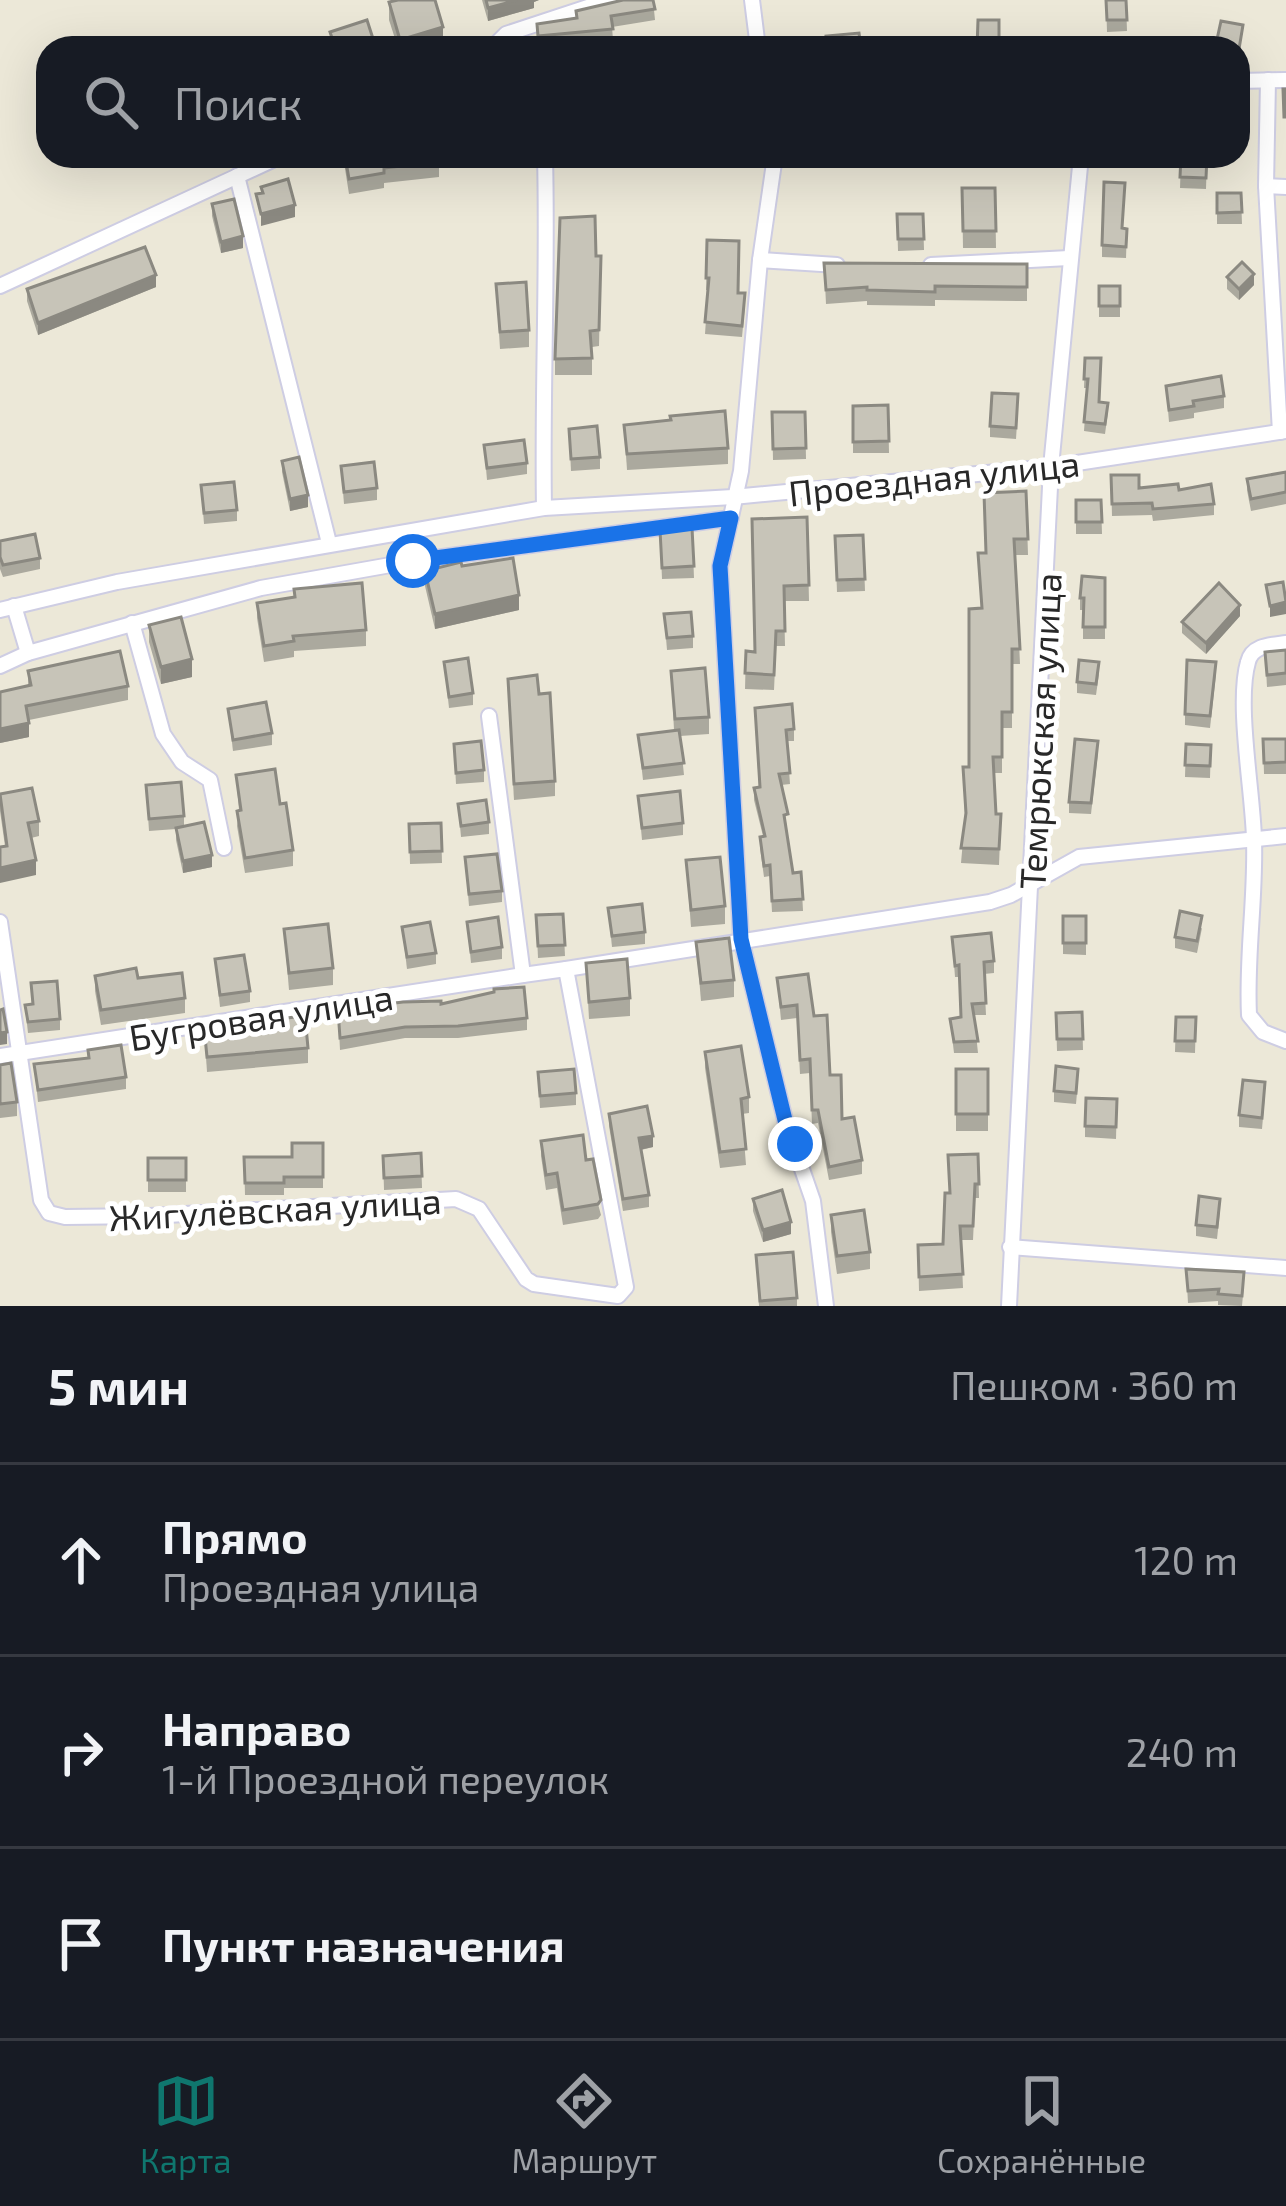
<!DOCTYPE html>
<html lang="ru">
<meta charset="utf-8">
<style>
body{margin:0;font-family:"Exo 2",sans-serif;background:#242831;color:#f1f3f6}
.stop{position:absolute;width:36px;height:36px;margin:-27px;border:9px solid #1a73e8;border-radius:50%;background:#fff}
.stop.end{background:#1a73e8;border-color:#fff;box-shadow:0 3px 12px #0008}
.list{margin:0;padding:0;list-style:none}
h2{display:flex;justify-content:space-between;align-items:center;height:156px;margin:0;padding:0 48px;font-size:51px}
h2 small{font-size:39px;font-weight:400;color:#9ea1a6}
.list li{display:grid;grid-template-columns:78px 1fr auto;gap:36px;align-items:center;box-sizing:border-box;height:192px;padding:0 48px;border-top:3px solid #363941}
.list b{display:block;font-size:45px;white-space:nowrap}
.list p{margin:0;font-size:39px;white-space:nowrap;color:#9ea1a6}
.list em{font-size:39px;font-style:normal;color:#9ea1a6}
.icon{flex:none;width:66px;height:66px;fill:none;stroke:currentColor;stroke-width:2;stroke-linecap:round;stroke-linejoin:round}
.map{position:relative;flex:none;width:1286px;height:1306px;overflow:hidden}
.search{position:absolute;background:#171b24;box-shadow:0 12px 48px #0002;left:36px;right:36px;top:36px;height:132px;display:flex;align-items:center;gap:30px;box-sizing:border-box;padding:0 42px;border-radius:36px;color:#9ea1a6;font-size:45px}
.sheet{height:732px;background:#171b24}
nav{display:flex;justify-content:space-around;align-items:center;box-sizing:border-box;height:168px;border-top:3px solid #363941;background:#171b24;font-size:33px;color:#9ea1a6}
nav a{display:grid;justify-items:center;gap:6px}
nav .on{color:#0f766e}
.map>svg:first-child{display:block}
</style>
<div class="map">
<svg width="1286" height="1306" viewBox="0 0 1286 1306">
<rect width="100%" height="100%" fill="#ece8d8"/>
<g fill="none" stroke-linecap="round" stroke-linejoin="round">
<defs>
<g id="minor">
<polyline points="752,0 758,48"/>
<polyline points="492,48 506,34 609,0"/>
<polyline points="1268,80 1266,186 1280,432"/>
<polyline points="1238,81 1286,80"/>
<polyline points="775,156 760,260 741,471 720,567 741,939 785,1120 813,1201 826,1306"/>
<polyline points="237,176 329,543"/>
<polyline points="1266,186 1286,187"/>
<polyline points="760,260 837,265"/>
<polyline points="931,265 1069,258"/>
<polyline points="0,286 281,156"/>
<path d="M544 508C542 390 548 273 545 156"/>
<polyline points="14,606 28,653"/>
<polyline points="0,610 117,582 544,508 733,497 1051,467 1286,431"/>
<polyline points="132,623 163,734 182,762 210,780 224,848"/>
<path d="M1286 643C1271 645 1252 645 1248 662 1236 703 1253 793 1254 839 1256 897 1246 956 1249 1015L1263 1032 1286 1041"/>
<polyline points="0,666 28,653 261,588 413,561 731,518"/>
<polyline points="0,922 41,1200 49,1213 65,1217 150,1216 456,1199 479,1209 526,1279 534,1284 618,1296 626,1287 566,969 523,975 489,716"/>
<polyline points="566,969 990,902 1011,895 1079,857 1286,836"/>
<polyline points="0,1056 523,975"/>
<polyline points="1010,1247 1286,1268"/>
<polyline points="1009,1306 1051,467 1081,156"/>
</g>
</defs>
<!-- minor casing -->
<use href="#minor" stroke="#cecde3" stroke-width="18"/>
<!-- minor -->
<use href="#minor" stroke="#fff" stroke-width="14"/>
</g>
<!-- wall -->
<g fill="#aba99e">
<polygon points="482,0 539,0 534,2 534,8 488,21"/>
<polygon points="622,0 653,0 655,20 612,27 613,40 538,48 537,24 577,18"/>
<polygon points="1106,0 1126,0 1127,31 1107,32"/>
<polygon points="389,2 443,45 432,48 398,48 389,20"/>
<polygon points="1242,89 1244,129 1238,129 1238,90"/>
<polygon points="343,156 439,156 439,177 384,183 384,188 349,194"/>
<polygon points="560,156 609,156 609,158 561,162"/>
<polygon points="1181,156 1207,156 1206,189 1180,188"/>
<polygon points="962,188 995,188 996,248 963,248"/>
<polygon points="1217,193 1241,193 1242,224 1217,224"/>
<polygon points="212,204 243,248 221,253 212,216"/>
<polygon points="897,214 923,214 924,250 898,251"/>
<polygon points="1122,228 1127,229 1126,258 1102,257 1102,245"/>
<polygon points="707,240 745,305 742,337 705,334 708,290 706,290"/>
<polygon points="596,256 601,256 599,346 592,347 592,375 555,375 555,359"/>
<polygon points="824,263 1027,264 1027,301 935,300 935,306 867,305 867,301 826,304"/>
<polygon points="1227,277 1254,285 1239,300 1227,289"/>
<polygon points="496,284 529,330 529,347 500,349"/>
<rect x="1099" y="286" width="21" height="31"/>
<polygon points="156,287 38,335 27,301 27,289"/>
<polygon points="1085,358 1099,402 1108,412 1105,434 1084,431 1087,388 1084,388"/>
<polygon points="1166,386 1224,396 1224,408 1194,413 1194,418 1169,422"/>
<polygon points="888,405 889,453 853,453 853,406"/>
<polygon points="1018,406 1016,439 990,437 990,426"/>
<polygon points="772,412 805,412 806,459 773,460"/>
<polygon points="624,425 728,448 728,464 627,470"/>
<polygon points="569,429 600,457 600,469 571,471"/>
<polygon points="484,445 527,463 527,474 487,480"/>
<polygon points="282,461 308,507 290,511 282,472"/>
<polygon points="341,466 377,488 377,500 344,504"/>
<polygon points="1286,472 1286,504 1251,511 1247,490 1247,479"/>
<polygon points="1111,475 1139,488 1179,490 1214,504 1214,515 1153,521 1152,515 1112,516"/>
<polygon points="201,485 237,510 237,521 204,524"/>
<polygon points="1026,491 1028,555 1015,555 1020,664 1012,664 1012,728 1002,728 1002,773 994,773 996,814 1001,814 999,865 961,863 965,818 963,767 969,767 981,608 978,553 986,553"/>
<polygon points="1076,500 1101,500 1102,534 1076,534"/>
<polygon points="807,517 809,601 784,601 785,646 776,646 774,690 745,689 746,651 755,652"/>
<polygon points="692,528 694,578 662,579 660,530"/>
<polygon points="863,535 865,591 837,592 835,536"/>
<polygon points="0,541 40,558 40,569 3,577 0,569"/>
<polygon points="462,566 519,610 435,629 425,586 425,571"/>
<polygon points="1105,578 1105,639 1083,639 1083,610 1080,610 1080,598"/>
<polygon points="257,603 366,630 366,646 294,651 294,657 264,662 257,618"/>
<polygon points="664,614 693,636 693,648 667,650"/>
<polygon points="1240,616 1206,654 1182,633 1182,622"/>
<polygon points="149,625 192,677 161,684 149,642"/>
<polygon points="1286,650 1286,685 1267,687 1265,652"/>
<polygon points="444,662 473,693 473,705 449,708"/>
<polygon points="28,671 128,686 128,700 29,720 29,737 0,743 0,692 28,686"/>
<polygon points="671,671 709,717 709,734 680,736 684,775 643,780 638,735 674,730"/>
<polygon points="1099,674 1096,695 1077,693 1077,682"/>
<polygon points="1216,674 1210,728 1185,725 1185,714"/>
<polygon points="508,694 555,781 555,796 514,800"/>
<polygon points="228,709 272,733 272,745 233,751"/>
<polygon points="755,720 794,729 794,741 787,741 790,784 781,785 793,873 801,872 803,911 772,912 770,876 764,877 760,848 760,837 763,836 754,800 754,788 759,787"/>
<polygon points="1263,739 1286,739 1286,774 1264,774"/>
<polygon points="454,744 484,770 484,782 456,784"/>
<polygon points="1186,744 1211,745 1210,778 1185,777"/>
<polygon points="1098,753 1091,814 1069,813 1069,802"/>
<polygon points="236,775 280,804 293,850 293,866 245,873 237,826 239,810"/>
<polygon points="146,785 184,816 184,826 212,867 183,873 176,840 176,829 149,831"/>
<polygon points="0,794 39,821 39,836 31,838 36,875 5,846 0,811"/>
<polygon points="638,796 683,823 683,835 642,840"/>
<polygon points="458,804 489,822 489,834 461,837"/>
<polygon points="441,823 442,863 410,864 409,824"/>
<polygon points="465,857 502,891 502,902 469,906"/>
<polygon points="686,860 725,906 725,924 691,927"/>
<polygon points="608,908 645,932 645,944 612,947"/>
<polygon points="563,914 565,956 538,958 536,915"/>
<polygon points="1063,916 1086,916 1086,955 1063,954"/>
<polygon points="467,922 502,947 502,959 471,963"/>
<polygon points="402,927 436,953 436,964 407,969"/>
<polygon points="1202,928 1197,953 1175,948 1175,937"/>
<polygon points="284,929 333,968 333,985 289,990"/>
<polygon points="952,937 994,961 994,973 984,974 986,1015 974,1015 978,1053 954,1053 950,1019 961,1017 959,977 955,977"/>
<polygon points="696,942 734,980 734,997 701,1001"/>
<polygon points="215,959 250,991 250,1002 220,1007"/>
<polygon points="586,963 630,998 630,1016 589,1019"/>
<polygon points="95,976 138,978 185,998 185,1013 101,1025 95,991"/>
<polygon points="777,978 814,1016 842,1119 862,1160 862,1174 829,1180 818,1123 812,1124 810,1073 800,1074 797,1018 781,1020"/>
<polygon points="31,983 60,1019 60,1030 28,1033 25,1005 32,1004"/>
<polygon points="441,1004 527,1018 527,1030 458,1038 405,1038 340,1050 338,1010"/>
<polygon points="1082,1012 1083,1050 1057,1051 1056,1013"/>
<polygon points="1176,1017 1196,1017 1195,1053 1175,1052"/>
<polygon points="204,1027 308,1048 308,1063 207,1072"/>
<polygon points="88,1050 126,1077 126,1089 38,1102 34,1064 88,1058"/>
<polygon points="705,1052 749,1097 749,1113 742,1114 746,1165 720,1168 705,1068"/>
<polygon points="0,1065 17,1102 17,1116 0,1118"/>
<rect x="956" y="1069" width="32" height="62"/>
<polygon points="538,1072 576,1093 576,1105 540,1108"/>
<polygon points="1078,1081 1076,1104 1054,1102 1054,1091"/>
<polygon points="1265,1094 1262,1129 1239,1127 1239,1115"/>
<polygon points="1117,1099 1116,1139 1085,1137 1085,1126"/>
<polygon points="609,1114 653,1147 641,1150 649,1195 649,1207 623,1211 609,1126"/>
<polygon points="541,1141 586,1160 601,1215 598,1219 563,1225 557,1188 546,1190 541,1156"/>
<polygon points="323,1143 323,1188 284,1188 284,1195 245,1195 244,1157 292,1157"/>
<polygon points="421,1153 422,1188 384,1190 383,1156"/>
<polygon points="978,1154 979,1198 975,1198 973,1240 961,1240 963,1288 919,1291 918,1245 943,1244 949,1193"/>
<rect x="148" y="1158" width="38" height="34"/>
<polygon points="753,1199 791,1234 763,1242 753,1211"/>
<polygon points="1220,1211 1217,1239 1196,1236 1196,1225"/>
<polygon points="831,1215 870,1252 870,1269 837,1274 831,1232"/>
<polygon points="756,1255 797,1298 797,1306 759,1306"/>
<polygon points="1186,1269 1244,1284 1242,1306 1218,1305 1218,1301 1188,1303"/>
</g>
<!-- shaded-wall -->
<g fill="#8b8981">
<polygon points="517,0 539,0 534,2 534,8 488,21 488,8"/>
<polygon points="443,27 443,45 432,48 400,48 400,40"/>
<polygon points="295,205 295,217 261,226 261,214"/>
<polygon points="243,236 243,248 221,253 221,242"/>
<polygon points="1254,274 1254,285 1239,300 1239,289"/>
<polygon points="156,275 156,287 38,335 38,323"/>
<polygon points="308,495 308,507 290,511 290,499"/>
<polygon points="519,595 519,610 435,629 435,614"/>
<polygon points="1286,602 1286,614 1270,617 1270,606"/>
<polygon points="1240,605 1240,616 1206,654 1206,643"/>
<polygon points="192,659 192,677 161,684 161,667"/>
<polygon points="29,723 29,737 0,743 0,729"/>
<polygon points="212,855 212,867 183,873 183,861"/>
<polygon points="36,860 36,875 0,883 0,868"/>
<polygon points="7,1032 7,1044 0,1045 0,1033"/>
<polygon points="653,1136 653,1147 639,1150 639,1138"/>
<polygon points="791,1222 791,1234 763,1242 763,1230"/>
</g>
<!-- building -->
<g fill="#c7c4b8" stroke="#8b8981" stroke-width="3">
<polygon points="398,0 435,0 443,27 400,40 389,2"/>
<polygon points="486,0 517,0 488,8"/>
<polygon points="623,0 653,0 655,9 611,16 613,29 538,36 537,24 577,18 576,11"/>
<polygon points="1106,0 1126,0 1127,20 1107,20"/>
<polygon points="367,20 376,48 293,48 332,38 330,32"/>
<polygon points="978,20 999,20 999,48 977,48"/>
<polygon points="1221,21 1243,25 1239,49 1216,44"/>
<polygon points="859,33 861,48 827,48 826,36"/>
<rect x="658" y="46" width="29" height="2"/>
<polygon points="1242,89 1244,117 1238,117 1238,90"/>
<polygon points="1283,89 1286,89 1286,117 1284,117"/>
<polygon points="345,156 439,156 439,162 384,168 384,173 349,179"/>
<polygon points="1181,156 1207,156 1206,178 1180,177"/>
<polygon points="288,179 295,205 261,214 256,194 263,193 261,187"/>
<polygon points="1104,182 1125,183 1122,228 1127,229 1126,247 1102,245"/>
<polygon points="962,188 995,188 996,231 963,231"/>
<polygon points="1217,193 1241,193 1242,212 1217,213"/>
<polygon points="234,199 243,236 221,242 212,204"/>
<polygon points="897,214 923,214 924,239 898,239"/>
<polygon points="595,216 596,256 601,256 599,330 590,331 592,358 555,359 560,218"/>
<polygon points="707,240 739,241 738,293 745,293 742,326 705,322 709,278 706,278"/>
<polygon points="145,247 156,275 38,323 27,289"/>
<polygon points="1242,262 1254,274 1239,289 1227,277"/>
<polygon points="824,263 1027,264 1027,287 935,286 935,292 867,290 867,287 826,290"/>
<polygon points="526,282 529,330 500,332 496,284"/>
<rect x="1099" y="286" width="21" height="20"/>
<polygon points="1085,358 1101,358 1099,402 1108,403 1105,424 1084,422 1088,379 1084,379"/>
<polygon points="1221,376 1224,396 1193,401 1194,406 1169,410 1166,386"/>
<polygon points="992,393 1018,394 1016,428 990,426"/>
<polygon points="888,405 889,441 853,442 853,406"/>
<polygon points="725,411 728,448 627,454 624,425 671,420 670,416"/>
<polygon points="772,412 805,412 806,448 773,449"/>
<polygon points="597,426 600,457 571,459 569,429"/>
<polygon points="524,440 527,463 487,468 484,445"/>
<polygon points="299,457 308,495 290,499 282,461"/>
<polygon points="374,462 377,488 344,492 341,466"/>
<polygon points="1286,472 1286,492 1251,499 1247,479"/>
<polygon points="1111,475 1139,475 1139,488 1178,484 1179,490 1211,484 1214,504 1153,509 1152,503 1112,504"/>
<polygon points="234,482 237,510 204,513 201,485"/>
<polygon points="1026,491 1028,539 1014,539 1020,649 1012,649 1012,712 1002,712 1002,757 993,757 996,814 1001,814 999,849 961,848 966,813 963,767 969,767 969,609 982,608 978,553 986,553 984,493"/>
<polygon points="1076,500 1101,500 1102,522 1076,522"/>
<polygon points="807,517 809,585 784,586 785,631 776,631 774,675 745,673 746,651 755,652 752,519"/>
<polygon points="692,528 694,566 662,568 660,530"/>
<polygon points="35,534 40,558 3,565 0,557 0,541"/>
<polygon points="863,535 865,579 837,580 835,536"/>
<polygon points="513,558 519,595 435,614 425,571 461,562 462,566"/>
<polygon points="1082,576 1105,578 1105,627 1083,627 1084,598 1080,598"/>
<polygon points="1283,582 1286,602 1270,606 1266,585"/>
<polygon points="362,583 366,630 293,636 294,641 264,646 257,603 295,597 294,589"/>
<polygon points="1219,583 1240,605 1206,643 1182,622"/>
<polygon points="691,612 693,636 667,638 664,614"/>
<polygon points="181,617 192,659 161,667 149,625"/>
<polygon points="1286,650 1286,673 1267,675 1265,652"/>
<polygon points="120,651 128,686 26,706 29,723 0,729 0,692 31,685 28,671"/>
<polygon points="468,658 473,693 449,697 444,662"/>
<polygon points="1079,660 1099,662 1096,684 1077,682"/>
<polygon points="1187,660 1216,662 1210,716 1185,714"/>
<polygon points="705,668 709,717 675,719 671,671"/>
<polygon points="537,675 539,694 550,693 555,781 514,784 508,679"/>
<polygon points="266,702 272,733 233,740 228,709"/>
<polygon points="792,704 794,729 786,730 790,773 779,774 788,814 784,815 793,873 801,872 803,899 772,901 770,865 764,866 760,837 765,836 754,788 760,787 755,708"/>
<polygon points="679,730 684,763 643,768 638,735"/>
<polygon points="1075,739 1098,741 1091,803 1069,802"/>
<polygon points="1263,739 1286,739 1286,762 1264,763"/>
<polygon points="481,741 484,770 456,773 454,744"/>
<polygon points="1186,744 1211,745 1210,766 1185,765"/>
<polygon points="275,769 280,804 286,803 293,850 245,858 237,811 241,810 236,775"/>
<polygon points="181,782 184,816 149,819 146,785"/>
<polygon points="32,788 39,821 28,823 36,860 0,868 0,847 7,846 0,794"/>
<polygon points="680,791 683,823 642,828 638,796"/>
<polygon points="486,800 489,822 461,826 458,804"/>
<polygon points="204,822 212,855 183,861 176,828"/>
<polygon points="441,823 442,851 410,852 409,824"/>
<polygon points="497,854 502,891 469,894 465,857"/>
<polygon points="720,857 725,906 691,910 686,860"/>
<polygon points="642,904 645,932 612,936 608,908"/>
<polygon points="1180,911 1202,916 1197,941 1175,937"/>
<polygon points="563,914 565,945 538,946 536,915"/>
<rect x="1063" y="916" width="23" height="27"/>
<polygon points="498,917 502,947 471,952 467,922"/>
<polygon points="430,922 436,953 407,957 402,927"/>
<polygon points="328,924 333,968 289,973 284,929"/>
<polygon points="991,933 994,961 984,962 986,1003 972,1004 978,1041 954,1042 950,1019 961,1017 959,965 955,966 952,937"/>
<polygon points="729,938 734,980 701,983 696,942"/>
<polygon points="244,955 250,991 220,995 215,959"/>
<polygon points="627,959 630,998 589,1002 586,963"/>
<polygon points="136,968 138,978 182,973 185,998 101,1010 95,976"/>
<polygon points="808,974 814,1016 827,1015 830,1075 841,1075 842,1119 854,1117 862,1160 829,1167 818,1110 812,1110 810,1059 800,1060 797,1005 781,1007 777,978"/>
<polygon points="57,981 60,1019 28,1022 25,1005 33,1004 31,983"/>
<polygon points="524,987 527,1018 458,1026 405,1027 340,1038 338,1010 403,1002 441,1001 441,1004 494,992 494,989"/>
<polygon points="3,1009 7,1032 0,1033 0,1010"/>
<polygon points="1082,1012 1083,1039 1057,1039 1056,1013"/>
<polygon points="305,1016 308,1048 207,1057 204,1027"/>
<polygon points="1176,1017 1196,1017 1195,1041 1175,1041"/>
<polygon points="121,1045 126,1077 38,1090 34,1064 89,1058 88,1050"/>
<polygon points="741,1046 749,1097 741,1099 746,1149 720,1152 705,1052"/>
<polygon points="11,1063 17,1102 0,1104 0,1065"/>
<polygon points="1056,1066 1078,1069 1076,1093 1054,1091"/>
<polygon points="574,1069 576,1093 540,1096 538,1072"/>
<rect x="956" y="1069" width="32" height="45"/>
<polygon points="1243,1080 1265,1082 1262,1118 1239,1115"/>
<polygon points="1086,1098 1117,1099 1116,1127 1085,1126"/>
<polygon points="647,1106 653,1136 639,1138 649,1195 623,1199 609,1114"/>
<polygon points="583,1135 586,1160 593,1159 601,1200 598,1204 563,1210 557,1173 546,1175 541,1141"/>
<polygon points="292,1143 323,1143 323,1177 284,1177 284,1183 245,1183 244,1157 292,1157"/>
<polygon points="421,1153 422,1176 384,1178 383,1156"/>
<polygon points="978,1154 979,1184 975,1184 973,1226 960,1226 963,1274 919,1277 918,1245 943,1244 945,1193 950,1193 948,1155"/>
<rect x="148" y="1158" width="38" height="22"/>
<polygon points="782,1190 791,1222 763,1230 753,1199"/>
<polygon points="1199,1196 1220,1199 1217,1227 1196,1225"/>
<polygon points="864,1210 870,1252 837,1256 831,1215"/>
<polygon points="793,1252 797,1298 760,1301 756,1255"/>
<polygon points="1186,1269 1244,1272 1242,1296 1218,1294 1219,1289 1188,1291"/>
</g>
<g fill="none" stroke-linecap="round" stroke-linejoin="round">
<!-- route -->
<polyline stroke="#1a73e8" stroke-width="15" points="413,561 731,518 720,566 741,939 785,1120 795,1144"/>
</g>
<g text-anchor="middle" dominant-baseline="central" stroke-width="10" stroke-linejoin="round" paint-order="stroke">
<!-- street labels -->
<g font-size="36" fill="#282828" stroke="#fff">
<text transform="translate(934 477) rotate(-6)">Проездная улица</text>
<text transform="translate(1039 731) rotate(-87)">Темрюкская улица</text>
<text transform="translate(261 1016) rotate(-9)">Бугровая улица</text>
<text transform="translate(275 1208) rotate(-3)">Жигулёвская улица</text>
</g>
</g>
</svg>
<div class="stop" style="left:413px;top:561px"></div>
<div class="stop end" style="left:795px;top:1144px"></div>
<div class="search"><svg class="icon" aria-label="search" viewBox="0 0 24 24"><circle cx="10" cy="10" r="6"/><path d="M15 15l6 6"/></svg>Поиск</div>
</div>
<section class="sheet">
<h2>5 мин<small>Пешком · 360 m</small></h2>
<ul class="list">
<li><svg class="icon" aria-label="ahead" viewBox="0 0 24 24"><path d="M12 20V5M6 11l6-6 6 6"/></svg><div><b>Прямо</b><p>Проездная улица</p></div><em>120 m</em></li>
<li><svg class="icon" aria-label="right" viewBox="0 0 24 24"><path d="M7 20v-9h11M14 6l5 5-5 5"/></svg><div><b>Направо</b><p>1-й Проездной переулок</p></div><em>240 m</em></li>
<li><svg class="icon" aria-label="arrive" viewBox="0 0 24 24"><path d="M6 21V4h12l-3 4 3 4H6"/></svg><div><b>Пункт назначения</b></div></li>
</ul>
</section>
<nav>
<a class="on"><svg class="icon" aria-label="map" viewBox="0 0 24 24"><path d="M3 6l6-2 6 2 6-2v14l-6 2-6-2-6 2zM9 4v14M15 6v14"/></svg>Карта</a>
<a><svg class="icon" aria-label="directions" viewBox="0 0 24 24"><path d="M12 3l9 9-9 9-9-9zM9 14v-3h6M13 9l2 2-2 2"/></svg>Маршрут</a>
<a><svg class="icon" aria-label="saved" viewBox="0 0 24 24"><path d="M7 4h10v16l-5-4-5 4z"/></svg>Сохранённые</a>
</nav>
